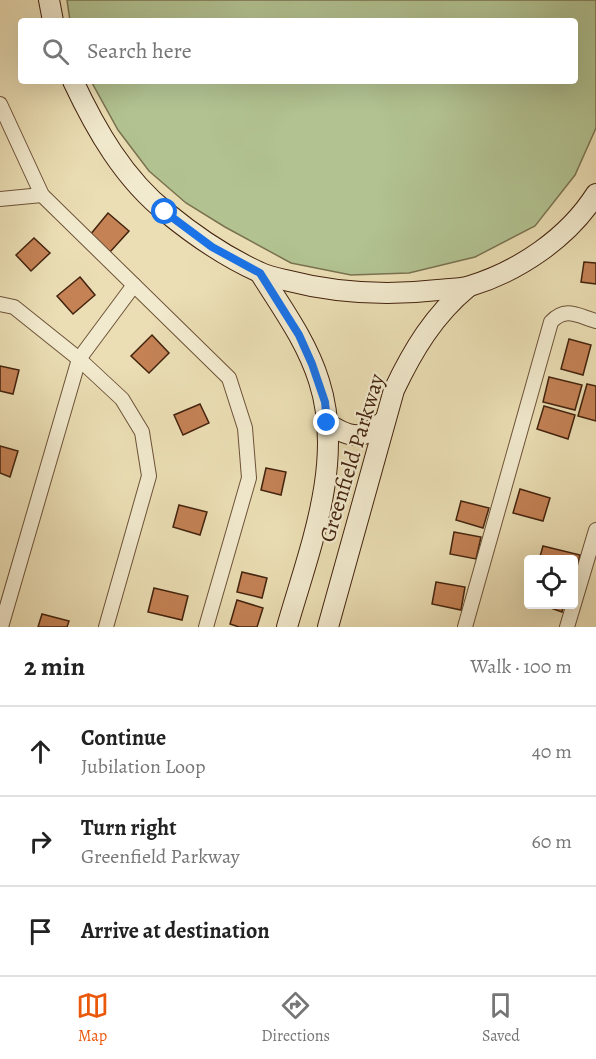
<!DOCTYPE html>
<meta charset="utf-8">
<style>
body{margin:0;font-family:Alegreya,serif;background:#f6f6f6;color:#222}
.controls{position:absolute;right:18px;bottom:18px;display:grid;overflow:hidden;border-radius:6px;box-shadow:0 6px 24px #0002}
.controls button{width:54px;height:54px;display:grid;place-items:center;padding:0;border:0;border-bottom:2px solid #e0e0e0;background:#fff;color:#222;font:30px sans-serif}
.stop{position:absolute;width:18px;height:18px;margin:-14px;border:4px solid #1a73e8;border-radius:50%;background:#fff}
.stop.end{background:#1a73e8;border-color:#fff;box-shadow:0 2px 6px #0008}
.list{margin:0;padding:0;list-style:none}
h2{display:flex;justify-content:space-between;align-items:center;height:78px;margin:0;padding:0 24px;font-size:26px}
h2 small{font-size:20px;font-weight:400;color:#767676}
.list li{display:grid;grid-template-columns:39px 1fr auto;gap:18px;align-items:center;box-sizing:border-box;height:90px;padding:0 24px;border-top:2px solid #e0e0e0}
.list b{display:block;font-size:22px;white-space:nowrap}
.list p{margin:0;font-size:20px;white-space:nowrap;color:#767676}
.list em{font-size:20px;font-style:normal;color:#767676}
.icon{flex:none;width:33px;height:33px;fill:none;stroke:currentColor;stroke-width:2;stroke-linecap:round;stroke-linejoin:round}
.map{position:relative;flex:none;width:596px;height:627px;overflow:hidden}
.search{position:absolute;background:#fff;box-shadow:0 6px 24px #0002;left:18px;right:18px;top:18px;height:66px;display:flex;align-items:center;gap:15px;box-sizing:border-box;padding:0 21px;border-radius:6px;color:#767676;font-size:22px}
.sheet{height:348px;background:#fff}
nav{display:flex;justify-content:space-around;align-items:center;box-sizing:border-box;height:84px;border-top:2px solid #e0e0e0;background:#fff;font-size:16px;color:#767676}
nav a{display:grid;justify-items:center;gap:3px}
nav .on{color:#ea580c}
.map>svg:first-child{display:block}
</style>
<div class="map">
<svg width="596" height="627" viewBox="0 0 596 627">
<rect width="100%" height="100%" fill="#ebdeb4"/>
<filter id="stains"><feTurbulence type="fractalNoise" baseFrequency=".00333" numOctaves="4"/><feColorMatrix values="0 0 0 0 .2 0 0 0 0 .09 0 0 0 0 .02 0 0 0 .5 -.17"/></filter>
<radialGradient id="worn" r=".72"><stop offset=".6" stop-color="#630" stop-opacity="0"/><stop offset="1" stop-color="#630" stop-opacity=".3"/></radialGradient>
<!-- green -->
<polygon fill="#b2c291" stroke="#7a7250" stroke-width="1.5" points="67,0 596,0 596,128 575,175 535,226 475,257 409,273 351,275 291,263 225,227 186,203 149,171 118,130 91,81 575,81 575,21 70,21"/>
<!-- building -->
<g fill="#c48255" stroke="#43230e" stroke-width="1.5">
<polygon points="108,213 129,231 110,252 90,235"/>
<polygon points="34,238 50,253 31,271 16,255"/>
<polygon points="584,262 596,263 596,284 581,282"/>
<polygon points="80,277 95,295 73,314 57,296"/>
<polygon points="152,335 169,353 149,373 131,356"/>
<polygon points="569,339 591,345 583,375 561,369"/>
<polygon points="0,366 19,370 13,394 0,391"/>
<polygon points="549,377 582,385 575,410 543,402"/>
<polygon points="587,384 596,386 596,421 578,416"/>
<polygon points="200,404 209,423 183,435 174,415"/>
<polygon points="544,406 575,415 568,439 537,429"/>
<polygon points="0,446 18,451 10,477 0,473"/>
<polygon points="266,468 286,472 281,495 261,490"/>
<polygon points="520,489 550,498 543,521 513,513"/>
<polygon points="461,501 489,508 483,528 456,520"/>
<polygon points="179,505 207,512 200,535 173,527"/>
<polygon points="454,532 481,537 476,559 450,554"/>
<polygon points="543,546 580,555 574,579 574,560 539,560"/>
<polygon points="242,572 267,578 262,598 237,592"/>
<polygon points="436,582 465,587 461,610 432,604"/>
<polygon points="154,588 188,596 182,620 148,612"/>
<polygon points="237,600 263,608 257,627 239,627 230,624"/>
<polygon points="549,604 564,604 562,612 548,607"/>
<polygon points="42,614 69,621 67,627 38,627"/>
</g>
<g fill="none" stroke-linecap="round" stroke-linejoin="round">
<defs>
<g id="minor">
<polyline points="0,104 42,195 229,378 245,428 249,478 206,627"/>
<polyline points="0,199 42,195"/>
<polyline points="0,304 14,307 79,359 122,399 142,432 149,476 106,627"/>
<polyline points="1,627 79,359 134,285"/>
<path d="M465 627 551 322C566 306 578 316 596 321"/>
<polyline points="567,627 596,530"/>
</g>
<g id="secondary">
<polyline points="49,0 53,21"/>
<path d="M73 81C96 130 124 179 167 213 195 236 226 257 259 272 267 276 276 278 285 280 335 293 386 296 438 290 448 289 460 289 470 286 519 271 568 238 596 194"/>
<path d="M260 273C282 308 307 342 319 381 345 462 309 550 287 627"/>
<path d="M327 423C349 438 363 441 384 421"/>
<path d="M328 627 394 390C413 350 434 315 468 287"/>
</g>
</defs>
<!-- minor casing -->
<use href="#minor" stroke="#6d5238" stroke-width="16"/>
<!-- secondary casing -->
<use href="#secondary" stroke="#43230e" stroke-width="22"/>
<!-- minor -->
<use href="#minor" stroke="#f2eace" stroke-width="14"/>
<!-- secondary -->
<use href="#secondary" stroke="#f2eace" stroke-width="20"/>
</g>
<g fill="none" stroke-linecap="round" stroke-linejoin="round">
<!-- route -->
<polyline stroke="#1a73e8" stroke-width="8" points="165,212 212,247 260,273 299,335 312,364 325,402 327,423"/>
</g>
<g text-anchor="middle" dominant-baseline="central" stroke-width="4.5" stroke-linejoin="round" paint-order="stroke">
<!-- street labels -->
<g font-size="22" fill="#43230e" stroke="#f2eace">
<text transform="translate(352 458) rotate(-73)">Greenfield Parkway</text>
</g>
</g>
<rect width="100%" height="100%" filter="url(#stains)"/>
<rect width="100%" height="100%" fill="url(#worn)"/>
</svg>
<div class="controls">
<button><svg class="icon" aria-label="locate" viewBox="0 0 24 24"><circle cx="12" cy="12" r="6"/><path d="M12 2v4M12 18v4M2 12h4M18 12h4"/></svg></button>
</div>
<div class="stop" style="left:165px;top:212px"></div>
<div class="stop end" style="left:327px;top:423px"></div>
<div class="search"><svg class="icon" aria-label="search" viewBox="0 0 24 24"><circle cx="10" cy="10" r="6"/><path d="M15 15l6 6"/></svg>Search here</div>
</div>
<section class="sheet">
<h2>2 min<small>Walk · 100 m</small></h2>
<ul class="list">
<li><svg class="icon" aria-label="ahead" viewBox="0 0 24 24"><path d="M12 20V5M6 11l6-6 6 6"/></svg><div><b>Continue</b><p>Jubilation Loop</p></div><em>40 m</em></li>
<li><svg class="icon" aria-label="right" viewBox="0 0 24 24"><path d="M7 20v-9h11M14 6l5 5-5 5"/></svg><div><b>Turn right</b><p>Greenfield Parkway</p></div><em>60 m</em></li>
<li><svg class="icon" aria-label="arrive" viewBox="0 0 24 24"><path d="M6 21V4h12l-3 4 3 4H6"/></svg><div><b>Arrive at destination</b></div></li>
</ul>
</section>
<nav>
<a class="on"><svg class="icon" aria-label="map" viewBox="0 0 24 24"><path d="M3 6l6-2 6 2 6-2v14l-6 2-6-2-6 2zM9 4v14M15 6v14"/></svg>Map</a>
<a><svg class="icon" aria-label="directions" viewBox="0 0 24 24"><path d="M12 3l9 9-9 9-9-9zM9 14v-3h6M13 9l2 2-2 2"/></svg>Directions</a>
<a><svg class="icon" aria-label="saved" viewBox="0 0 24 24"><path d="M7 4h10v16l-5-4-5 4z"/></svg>Saved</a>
</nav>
